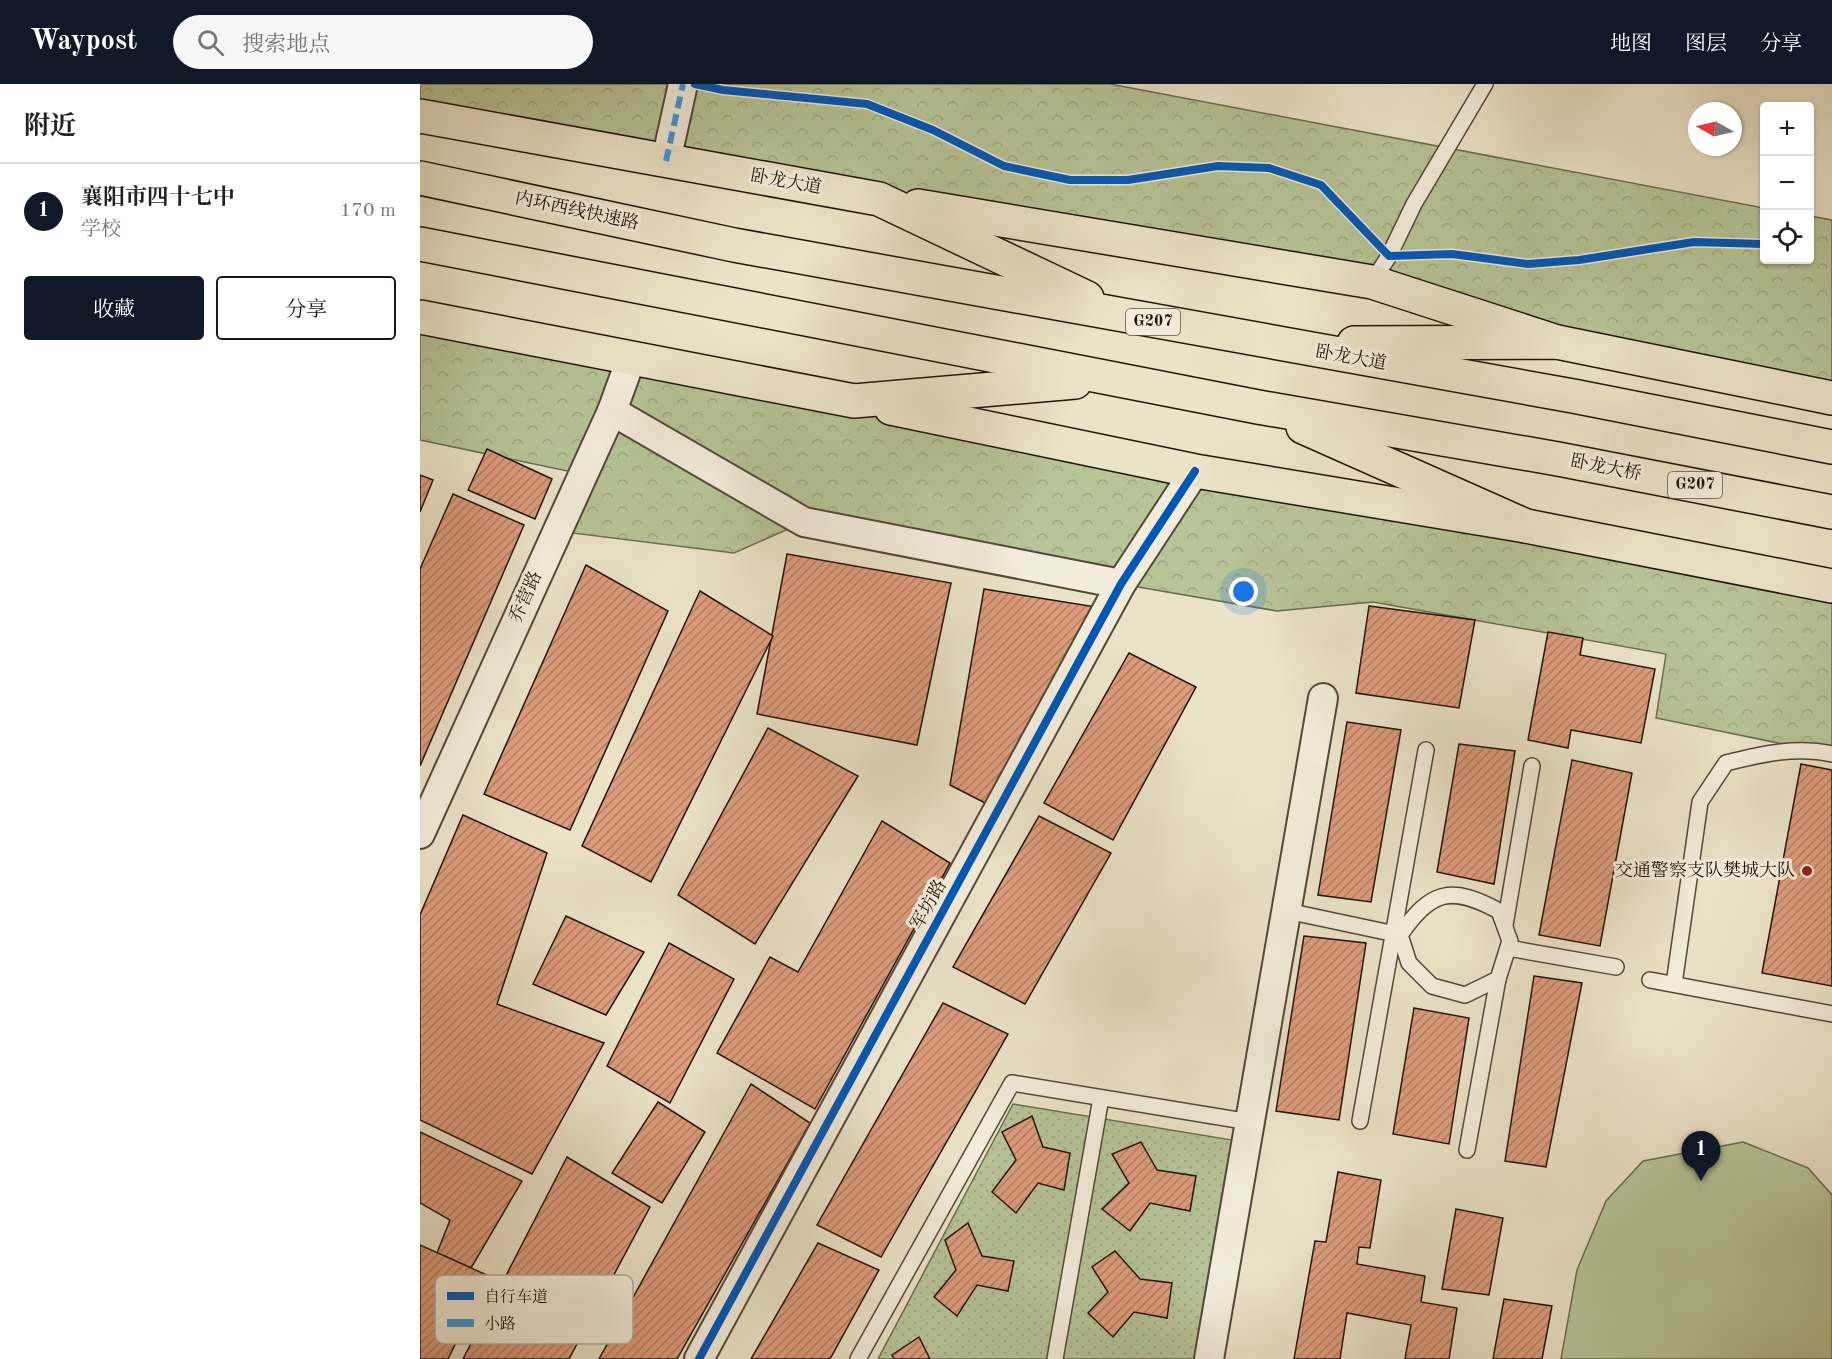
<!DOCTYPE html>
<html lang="zh">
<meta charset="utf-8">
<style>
body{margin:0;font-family:"Old Standard TT","Noto Serif SC",serif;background:#f6f6f6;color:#222}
.controls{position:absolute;right:18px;top:18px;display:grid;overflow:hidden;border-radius:6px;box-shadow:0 2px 4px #0004}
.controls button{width:54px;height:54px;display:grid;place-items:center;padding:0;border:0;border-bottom:2px solid #e0e0e0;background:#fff;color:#222;font:30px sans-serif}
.compass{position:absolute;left:1268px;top:18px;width:54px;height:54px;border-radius:50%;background:#fff;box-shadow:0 2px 4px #0004;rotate:278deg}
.you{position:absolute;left:824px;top:508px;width:21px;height:21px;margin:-15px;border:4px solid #fff;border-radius:50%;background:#1a73e8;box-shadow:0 0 0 9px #1a73e833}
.badge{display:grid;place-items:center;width:39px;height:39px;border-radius:50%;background:#111827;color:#fff;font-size:20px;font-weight:700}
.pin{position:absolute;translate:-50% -50px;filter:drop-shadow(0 2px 3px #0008)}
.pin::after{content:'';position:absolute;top:32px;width:21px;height:18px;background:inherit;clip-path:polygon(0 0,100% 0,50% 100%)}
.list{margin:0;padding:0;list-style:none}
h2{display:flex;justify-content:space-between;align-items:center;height:78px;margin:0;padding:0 24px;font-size:26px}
h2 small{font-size:20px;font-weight:400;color:#767676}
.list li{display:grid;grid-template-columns:39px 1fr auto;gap:18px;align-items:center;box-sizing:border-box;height:96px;padding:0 24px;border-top:2px solid #e0e0e0}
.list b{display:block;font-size:22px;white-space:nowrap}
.list p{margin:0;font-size:20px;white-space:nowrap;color:#767676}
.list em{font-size:20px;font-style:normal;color:#767676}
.actions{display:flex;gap:12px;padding:18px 24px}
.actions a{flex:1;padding:14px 0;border:2px solid #111827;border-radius:6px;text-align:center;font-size:21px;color:#111827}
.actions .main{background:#111827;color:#fff}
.icon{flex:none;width:33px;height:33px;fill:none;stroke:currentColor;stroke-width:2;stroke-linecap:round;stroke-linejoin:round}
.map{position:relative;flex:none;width:1412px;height:1275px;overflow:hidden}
header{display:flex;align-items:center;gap:36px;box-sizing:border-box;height:84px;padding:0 30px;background:#111827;color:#fff}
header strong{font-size:28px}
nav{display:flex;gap:33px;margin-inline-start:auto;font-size:21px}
.search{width:420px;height:54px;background:#f6f6f6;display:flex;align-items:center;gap:15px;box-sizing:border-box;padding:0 21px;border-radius:33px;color:#767676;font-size:22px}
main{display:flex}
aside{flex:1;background:#fff}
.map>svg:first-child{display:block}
</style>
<header>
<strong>Waypost</strong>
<div class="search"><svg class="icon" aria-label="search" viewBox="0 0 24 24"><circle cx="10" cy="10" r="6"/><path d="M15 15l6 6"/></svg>搜索地点</div>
<nav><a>地图</a><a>图层</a><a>分享</a></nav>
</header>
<main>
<aside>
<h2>附近<small></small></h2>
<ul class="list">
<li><span class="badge">1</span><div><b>襄阳市四十七中</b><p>学校</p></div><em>170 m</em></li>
</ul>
<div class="actions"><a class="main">收藏</a><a>分享</a></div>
</aside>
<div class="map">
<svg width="1412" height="1275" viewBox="0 0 1412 1275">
<defs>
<pattern id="forest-crowns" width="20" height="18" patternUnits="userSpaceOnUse" patternTransform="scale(1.5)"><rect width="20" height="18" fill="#b6c497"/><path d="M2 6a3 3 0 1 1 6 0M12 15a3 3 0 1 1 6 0" fill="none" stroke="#9ca881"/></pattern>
<pattern id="park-dots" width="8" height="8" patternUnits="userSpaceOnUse" patternTransform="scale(1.5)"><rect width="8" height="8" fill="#b6c497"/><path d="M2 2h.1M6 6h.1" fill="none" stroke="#9ca881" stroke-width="1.8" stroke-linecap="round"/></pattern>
<pattern id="building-hatch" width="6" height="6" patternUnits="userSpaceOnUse" patternTransform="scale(1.5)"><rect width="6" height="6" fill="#dd9c7c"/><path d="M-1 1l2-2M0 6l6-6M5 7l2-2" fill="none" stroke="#b37e64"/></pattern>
</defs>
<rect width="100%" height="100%" fill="#ebe3c8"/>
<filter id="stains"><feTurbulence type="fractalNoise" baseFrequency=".00333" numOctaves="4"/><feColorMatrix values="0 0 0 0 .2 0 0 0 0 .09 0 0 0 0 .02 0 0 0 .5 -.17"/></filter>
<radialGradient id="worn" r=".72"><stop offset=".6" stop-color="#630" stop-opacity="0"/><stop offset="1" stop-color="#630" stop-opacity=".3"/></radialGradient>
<!-- forest -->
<g fill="url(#forest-crowns)" stroke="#6b6c50" stroke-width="1.5">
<polygon points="0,0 690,0 1344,124 1344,176 1390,176 1390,132 1412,136 1412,314 952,198 0,26"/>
<polygon points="0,233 1412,502 1412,670 1236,634 1246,570 953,518 857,527 701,500 384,438 314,469 136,447 162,390 0,356"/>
</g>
<!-- park -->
<polygon fill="url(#park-dots)" stroke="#6b6c50" stroke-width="1.5" points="593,1020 812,1056 774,1275 458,1275"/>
<!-- pitch -->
<polygon fill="#b6c497" stroke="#6b6c50" stroke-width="1.5" points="1323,1058 1388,1084 1412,1111 1412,1275 1141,1275 1157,1186 1186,1117 1223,1077"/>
<!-- building -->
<g fill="url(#building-hatch)" stroke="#20140a" stroke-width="1.5">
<polygon points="67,365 132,395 115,435 48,406"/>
<polygon points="0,391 13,396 0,428"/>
<polygon points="33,410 104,441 0,682 0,485"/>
<polygon points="367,470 531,499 497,661 337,630"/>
<polygon points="166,481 248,527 150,746 64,710"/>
<polygon points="564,505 676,523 569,721 530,701"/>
<polygon points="280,507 353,552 231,798 162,762"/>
<polygon points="949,522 1055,536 1039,624 936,609"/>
<polygon points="1128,548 1163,554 1160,571 1235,585 1221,659 1151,646 1148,664 1108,656"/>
<polygon points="709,569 776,603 693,756 624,719"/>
<polygon points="927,638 981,646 951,818 898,811"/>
<polygon points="348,644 438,692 335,860 258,811"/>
<polygon points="1039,660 1095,667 1074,800 1017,788"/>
<polygon points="1152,676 1212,689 1180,862 1119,851"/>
<polygon points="1381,680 1412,686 1412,902 1342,889"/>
<polygon points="43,731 127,769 77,920 184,959 112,1090 0,1036 0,831"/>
<polygon points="619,732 691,769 605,920 533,883"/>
<polygon points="462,737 530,779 395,1025 297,969 350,873 378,888"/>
<polygon points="146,832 224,868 186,931 113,900"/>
<polygon points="884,852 946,859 919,1036 856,1027"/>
<polygon points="249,859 314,895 250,1019 187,982"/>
<polygon points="1114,892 1162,899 1126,1083 1085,1077"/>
<polygon points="523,919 588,950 461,1173 397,1141"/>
<polygon points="994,924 1049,934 1029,1060 973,1050"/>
<polygon points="331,1000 390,1039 257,1275 179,1275"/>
<polygon points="238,1018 285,1048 242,1119 192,1089"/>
<polygon points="612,1032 623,1063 650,1069 644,1106 618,1099 596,1129 572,1108 596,1076 582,1048"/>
<polygon points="0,1048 102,1097 51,1184 17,1169 30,1136 0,1119"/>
<polygon points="721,1058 737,1086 776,1092 770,1127 730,1119 710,1147 682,1125 709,1099 692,1070"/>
<polygon points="147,1073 230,1123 149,1275 43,1275"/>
<polygon points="918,1088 961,1096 950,1164 939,1163 937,1180 1005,1192 1001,1218 1037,1224 1029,1275 985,1275 991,1241 927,1229 920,1275 874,1275 895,1157 906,1158"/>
<polygon points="1036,1125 1083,1134 1069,1211 1022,1205"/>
<polygon points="548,1139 562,1172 594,1177 588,1207 557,1201 537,1232 514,1213 536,1186 525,1156"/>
<polygon points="398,1159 459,1186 410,1275 331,1275"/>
<polygon points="0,1161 69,1192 28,1275 0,1275"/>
<polygon points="695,1167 720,1195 752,1199 747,1234 714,1228 693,1253 668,1229 688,1208 672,1183"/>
<polygon points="1084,1215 1132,1222 1122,1275 1073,1275"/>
<polygon points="499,1253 510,1275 474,1275 472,1271"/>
</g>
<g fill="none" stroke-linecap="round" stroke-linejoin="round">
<defs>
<g id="lane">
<polyline points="952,198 969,172 994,120 1065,0"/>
<path d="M867 827 980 851 989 879 1012 902 1045 911 1078 895 1090 857 1079 827C1031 801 1011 806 980 851"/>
<polyline points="1085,841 1112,682"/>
<polyline points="1088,864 1196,883"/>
<polyline points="1230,896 1412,930"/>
<path d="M1254 900 1280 718 1306 679C1341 670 1377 662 1412 670"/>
<polyline points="940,1037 1006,666"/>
<polyline points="1047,1066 1078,895"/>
<polyline points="438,1275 592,999 830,1038"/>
<polyline points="635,1275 681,1014"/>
</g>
<g id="street">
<polyline points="246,77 263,0"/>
<polyline points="192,327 384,438 701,500"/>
<polyline points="0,750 192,327 211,275"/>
<polyline points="279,1275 701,500 775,387"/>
<polyline points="789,1275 903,614"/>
</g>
<g id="highway">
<polyline points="0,32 459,115 667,214"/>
<polyline points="0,94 314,161 1153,312 1412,363"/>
<polyline points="498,122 952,198 1137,258"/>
<polyline points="0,160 838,323 1138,375 1412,428"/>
<polyline points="0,233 434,317 655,298"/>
<polyline points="934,259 1137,258 1412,314"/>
<polyline points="471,324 775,387 1106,442"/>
<polyline points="883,343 1106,442 1412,502"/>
</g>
</defs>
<!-- lane casing -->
<use href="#lane" stroke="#53483a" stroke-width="18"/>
<!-- street casing -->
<use href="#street" stroke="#53483a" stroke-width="32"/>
<!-- highway casing -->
<use href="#highway" stroke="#20140a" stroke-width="36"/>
<!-- lane -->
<use href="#lane" stroke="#f2eddb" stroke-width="15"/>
<!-- street -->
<use href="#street" stroke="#f2eddb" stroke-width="28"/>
<!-- highway -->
<use href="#highway" stroke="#ebe3c8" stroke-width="33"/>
<!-- quiet -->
<polyline stroke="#3c9ade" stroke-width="6" stroke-dasharray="12 6" stroke-linecap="butt" points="246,77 263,0"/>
<defs>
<g id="cycleway">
<polyline points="275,0 303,6 447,20 513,46 584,82 650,96 708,96 798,82 849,84 901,101 969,172 1032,170 1108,180 1159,176 1274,158 1344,160"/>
<polyline points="279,1275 701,500 775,387"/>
</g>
</defs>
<!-- cycleway casing -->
<use href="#cycleway" stroke="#f2eddb" stroke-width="11"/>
<!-- cycleway -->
<use href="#cycleway" stroke="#0057b8" stroke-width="8"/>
</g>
<!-- markers -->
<circle fill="#8f2418" stroke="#f2eddb" stroke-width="2" cx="1387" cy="787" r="6"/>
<g text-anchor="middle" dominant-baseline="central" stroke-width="6" stroke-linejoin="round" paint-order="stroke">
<!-- shield labels -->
<g fill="#f2eddb" stroke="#5f5549" stroke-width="1.5">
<rect x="706" y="225" width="54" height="26" rx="4.5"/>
<rect x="1248" y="388" width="54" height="26" rx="4.5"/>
</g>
<g font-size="16" font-weight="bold" fill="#20140a">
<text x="733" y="238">G207</text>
<text x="1275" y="401">G207</text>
</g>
<!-- street labels -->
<g font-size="18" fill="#20140a" stroke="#f2eddb">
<text transform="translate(366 98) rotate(10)">卧龙大道</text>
<text transform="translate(157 127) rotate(12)">内环西线快速路</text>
<text transform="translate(931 274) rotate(10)">卧龙大道</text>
<text transform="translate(1186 384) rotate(11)">卧龙大桥</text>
<text transform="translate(106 513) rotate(-66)">乔营路</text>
<text transform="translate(509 821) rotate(-61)">军坊路</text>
</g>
<!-- poi labels -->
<g font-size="18" fill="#20140a" stroke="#f2eddb" text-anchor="end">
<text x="1375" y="787">交通警察支队樊城大队</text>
</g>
</g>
<!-- legend -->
<rect x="15" y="1191" width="198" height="69" rx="9" fill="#f2eddb" stroke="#b3ac9c" stroke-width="1.5"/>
<rect x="27" y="1208" width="27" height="8" fill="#0057b8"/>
<rect x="27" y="1235" width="27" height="8" fill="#3c9ade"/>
<g font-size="16" fill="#20140a">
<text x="64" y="1218">自行车道</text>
<text x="64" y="1245">小路</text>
</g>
<rect width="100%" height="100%" filter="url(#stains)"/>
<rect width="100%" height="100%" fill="url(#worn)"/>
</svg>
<div class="controls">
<button>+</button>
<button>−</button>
<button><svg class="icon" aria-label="locate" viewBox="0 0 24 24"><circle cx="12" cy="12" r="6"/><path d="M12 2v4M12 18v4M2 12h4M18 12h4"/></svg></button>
</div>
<svg class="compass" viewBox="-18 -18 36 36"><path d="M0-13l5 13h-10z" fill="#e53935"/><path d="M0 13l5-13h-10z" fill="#767676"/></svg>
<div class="you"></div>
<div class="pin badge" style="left:1281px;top:1097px">1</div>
</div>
</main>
